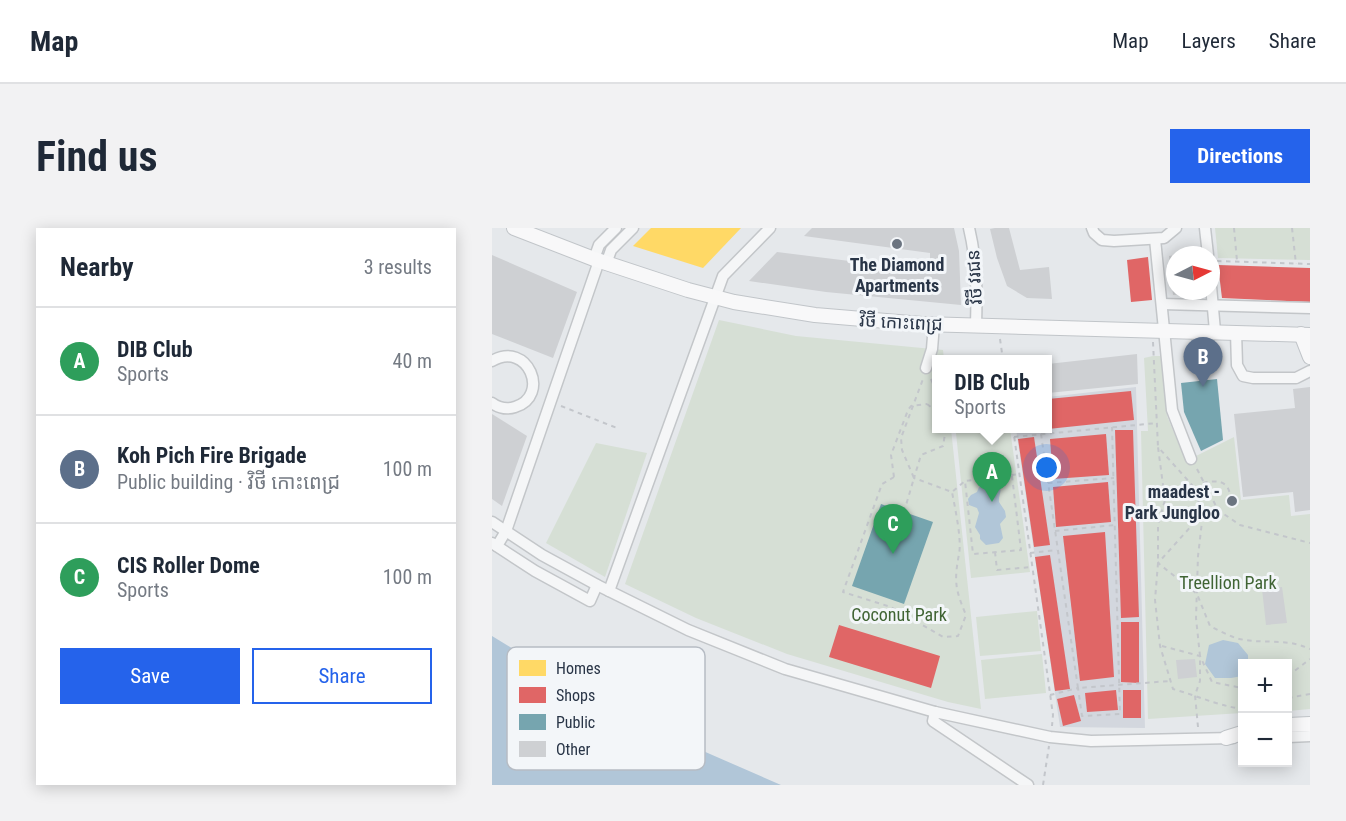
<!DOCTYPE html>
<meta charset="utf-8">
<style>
body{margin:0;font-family:"Roboto Condensed","Noto Sans Khmer",sans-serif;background:#f2f2f3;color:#1f2937}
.controls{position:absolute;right:18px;bottom:18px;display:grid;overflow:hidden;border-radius:0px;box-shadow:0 3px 15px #0003}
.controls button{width:54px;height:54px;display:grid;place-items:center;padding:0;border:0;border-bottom:2px solid #e0e1e3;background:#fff;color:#1f2937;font:30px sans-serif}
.compass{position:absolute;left:674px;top:18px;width:54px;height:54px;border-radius:50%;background:#fff;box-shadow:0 3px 15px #0003;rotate:84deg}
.you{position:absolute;left:555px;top:240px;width:21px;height:21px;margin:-15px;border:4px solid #fff;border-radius:50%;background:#1a73e8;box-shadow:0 0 0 9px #1a73e833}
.badge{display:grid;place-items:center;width:39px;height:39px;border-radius:50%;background:#2563eb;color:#fff;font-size:20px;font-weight:700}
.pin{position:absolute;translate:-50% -50px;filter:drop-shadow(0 2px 3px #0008)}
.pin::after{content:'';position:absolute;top:32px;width:21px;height:18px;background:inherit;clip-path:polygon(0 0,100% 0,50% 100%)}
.popup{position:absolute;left:440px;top:127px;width:120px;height:78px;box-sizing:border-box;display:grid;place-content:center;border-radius:0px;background:#fff;filter:drop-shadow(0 2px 4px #0005);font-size:20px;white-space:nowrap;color:#747a83}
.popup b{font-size:22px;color:#1f2937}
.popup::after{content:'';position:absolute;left:50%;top:100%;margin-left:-12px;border:12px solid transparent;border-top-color:#fff}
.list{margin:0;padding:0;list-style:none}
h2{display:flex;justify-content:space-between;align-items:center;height:78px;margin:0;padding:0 24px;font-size:26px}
h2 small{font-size:20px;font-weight:400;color:#747a83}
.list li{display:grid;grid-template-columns:39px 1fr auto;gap:18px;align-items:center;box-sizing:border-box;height:108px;padding:0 24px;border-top:2px solid #e0e1e3}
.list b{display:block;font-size:22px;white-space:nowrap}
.list p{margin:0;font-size:20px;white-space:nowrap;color:#747a83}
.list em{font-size:20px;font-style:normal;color:#747a83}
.actions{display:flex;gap:12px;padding:18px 24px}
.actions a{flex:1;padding:14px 0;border:2px solid #2563eb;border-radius:0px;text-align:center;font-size:21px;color:#2563eb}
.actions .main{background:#2563eb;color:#fff}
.map{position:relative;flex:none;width:818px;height:557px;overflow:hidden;border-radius:0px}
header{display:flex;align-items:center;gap:36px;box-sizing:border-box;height:84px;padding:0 30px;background:#fff;border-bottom:2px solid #e0e1e3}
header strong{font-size:28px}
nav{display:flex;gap:33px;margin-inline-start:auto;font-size:21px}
.intro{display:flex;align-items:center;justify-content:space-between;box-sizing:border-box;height:144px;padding:0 36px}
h1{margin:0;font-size:42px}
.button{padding:15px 27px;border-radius:0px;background:#2563eb;color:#fff;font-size:21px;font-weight:700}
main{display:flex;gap:36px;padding:0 36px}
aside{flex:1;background:#fff;border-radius:0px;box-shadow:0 3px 15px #0003}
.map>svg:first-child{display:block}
</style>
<header>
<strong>Map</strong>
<nav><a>Map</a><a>Layers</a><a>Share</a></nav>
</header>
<div class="intro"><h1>Find us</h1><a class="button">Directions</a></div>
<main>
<aside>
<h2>Nearby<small>3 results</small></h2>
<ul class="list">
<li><span class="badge" style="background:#2e9e5b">A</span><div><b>DIB Club</b><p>Sports</p></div><em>40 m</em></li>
<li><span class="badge" style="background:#5c6f8a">B</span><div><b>Koh Pich Fire Brigade</b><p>Public building · វិថី កោះពេជ្រ</p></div><em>100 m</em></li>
<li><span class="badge" style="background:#2e9e5b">C</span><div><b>CIS Roller Dome</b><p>Sports</p></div><em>100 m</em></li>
</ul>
<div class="actions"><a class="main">Save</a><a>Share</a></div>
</aside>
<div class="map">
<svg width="818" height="557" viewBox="0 0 818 557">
<rect width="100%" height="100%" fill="#e5e8eb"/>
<!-- built -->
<polygon fill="#d3d7de" points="644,159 653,500 568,499 524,201 556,200 556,169"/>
<!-- green -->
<g fill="#d6dfd5">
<polygon points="723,0 818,0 818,32 726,30"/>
<polygon points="227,92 304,108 451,122 452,131 444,132 444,200 459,201 489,481 456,474 295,426 204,390 133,356"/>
<polygon points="661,128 669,128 675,188 694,233 742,209 749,272 797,267 799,288 818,286 818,481 796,483 796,436 750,436 750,485 656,491 649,203 656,203 652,130"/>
<polygon points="500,201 518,201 538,344 479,350 464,205"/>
<polygon points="104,215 155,225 113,349 54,315"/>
<polygon points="545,383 549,423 488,428 484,389"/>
<polygon points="550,426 554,465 493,471 489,432"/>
</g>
<!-- water -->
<g fill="#b1c6d8">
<path d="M504 253C513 261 506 266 507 274L513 283 514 289 508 296 511 310 507 315 494 317 488 311V307L483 299 487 285 485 280 477 277 476 271 479 267 485 264C488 254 494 254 504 253Z"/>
<polygon points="0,408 131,488 289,557 0,557"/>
<polygon points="731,412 746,415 756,427 756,435 750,436 750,448 739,450 723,450 713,436 717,417"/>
</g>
<!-- homes -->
<polygon fill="#ffd966" points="159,0 249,0 211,40 141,18"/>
<!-- shops -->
<g fill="#e06666">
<polygon points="656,29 660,72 639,74 635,32"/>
<polygon points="726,37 818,40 818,74 730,70"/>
<polygon points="639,163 642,192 556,201 556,171"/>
<polygon points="623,202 641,202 647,389 629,390"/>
<polygon points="614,206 617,247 561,251 558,211"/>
<polygon points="542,209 558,317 542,319 526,211"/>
<polygon points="616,254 619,294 564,299 561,259"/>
<polygon points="613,304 622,449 588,453 571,308"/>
<polygon points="558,327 578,461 563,463 543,329"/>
<polygon points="629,394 647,394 647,455 629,454"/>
<polygon points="347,397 448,428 439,460 337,429"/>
<polygon points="624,462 626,482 595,484 593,465"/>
<rect x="631" y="462" width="18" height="28"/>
<polygon points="582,467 589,493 571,498 565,471"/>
</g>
<!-- public -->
<g fill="#76a5af">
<polygon points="725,151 731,212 709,223 692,184 689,155"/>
<polygon points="389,276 441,294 412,376 360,358"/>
</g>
<!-- building -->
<g fill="#ced0d3">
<polygon points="320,0 462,0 467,23 469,77 334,64 257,53 285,24 438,43 438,25 312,8"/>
<polygon points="503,0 517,0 528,42 557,39 560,71 535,70 515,58 505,30 498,1"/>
<polygon points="0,27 85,64 61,130 0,106"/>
<polygon points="683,27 683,63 704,63 704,65 681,67 677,28"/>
<polygon points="645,126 646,156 556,165 556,136"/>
<polygon points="818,159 818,282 803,284 801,264 751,269 742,186 803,180 801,161"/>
<polygon points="0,186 35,208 10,278 0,271"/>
<polygon points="790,359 795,395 774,397 770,361"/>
<polygon points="703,431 705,449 686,451 684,432"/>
</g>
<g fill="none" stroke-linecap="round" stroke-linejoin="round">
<defs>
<g id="minor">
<path d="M477 0C485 33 485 64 484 97"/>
<polyline points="600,0 602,5 610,12 622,13 672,10 684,0"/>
<polyline points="713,0 716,27"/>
<polyline points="663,11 680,182 699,231"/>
<polyline points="102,31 107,17 124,0"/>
<polyline points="114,36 119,22 141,0"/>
<polyline points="719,58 723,103"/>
<polyline points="670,76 818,80"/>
<polyline points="744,104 745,137 751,148 761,150 804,150 818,143"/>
<path d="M0 133C36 112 59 168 23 179 14 182 7 180 0 175"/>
<polyline points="434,140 440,121 442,96"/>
<polyline points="0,294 50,327 105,357 196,402 293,441 443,484 558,509 599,513 741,510"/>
<polyline points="0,315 43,343 98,373 105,357"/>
<polyline points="5,318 14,303 107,33"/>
<polyline points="117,363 231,48 278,0"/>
<polyline points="443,484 441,493 536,557"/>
<polyline points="796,509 818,508"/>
</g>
<g id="major">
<polyline points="22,0 102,31 196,62 242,74 323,87 430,96 818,107"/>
<polyline points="809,106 818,129"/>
<polyline points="796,497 818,496"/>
<polyline points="734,510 750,505"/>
</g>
</defs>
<!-- minor casing -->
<use href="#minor" stroke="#c3c6c9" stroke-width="13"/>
<!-- major casing -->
<use href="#major" stroke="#c1c5c9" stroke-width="16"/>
<!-- path -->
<g stroke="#c3c6cb" stroke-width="2" stroke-dasharray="4.5 4.5" stroke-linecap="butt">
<polyline points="742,0 745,33"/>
<polyline points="800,0 804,36"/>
<polyline points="725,33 818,36"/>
<polyline points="723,36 724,48"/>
<polyline points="508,111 511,132"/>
<polyline points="661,114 666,219"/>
<polyline points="439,151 444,163"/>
<polyline points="435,176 444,183"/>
<polyline points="69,178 125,200"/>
<polyline points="454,200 451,218 429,227 422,250 460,264 473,253"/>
<polyline points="521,200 561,487 560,498"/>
<polyline points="549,206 586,460 678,453"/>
<polyline points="522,209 665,195"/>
<polyline points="705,241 726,282 748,297 818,315"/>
<polyline points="520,248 529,322 481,326 473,253 527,246"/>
<path d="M402 249 390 256 351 364 399 379 451 409 466 408 474 387C463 361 462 353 467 326 470 312 463 280 460 264"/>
<polyline points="556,255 622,250"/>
<path d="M711 255C724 252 736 252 738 267"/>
<path d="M726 282 711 285 666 335 705 366 718 398C726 402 735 407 744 410 767 417 793 409 818 421"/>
<polyline points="412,284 422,250 410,222 409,210 431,151"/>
<polyline points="563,303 623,297"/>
<polyline points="503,324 505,342 540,339"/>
<polyline points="538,325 565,322"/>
<polyline points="670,418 708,428 720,454 750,460"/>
<polyline points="796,448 818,431"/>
<polyline points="796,455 797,448"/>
<polyline points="558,467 586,460 590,488 628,486 620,199"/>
<polyline points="796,470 818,466"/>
<path d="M706 499 703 467 708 453V428L704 390 706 328 711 285 700 257 666 219 673 272 666 297V335L663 372 668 418 681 461C706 468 724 477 750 481"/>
<polyline points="551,557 557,518"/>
</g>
<!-- minor -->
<use href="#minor" stroke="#f5f6f7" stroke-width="10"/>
<!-- major -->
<use href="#major" stroke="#f8f8f9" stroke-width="14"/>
<!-- path-bridge -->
<polyline stroke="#c3c6cb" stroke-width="2" stroke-dasharray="4.5 4.5" stroke-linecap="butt" points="402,249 399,227 416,182 419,178 435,176"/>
</g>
<!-- markers -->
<g fill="#6b7480" stroke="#f3f6f9" stroke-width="2">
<circle cx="405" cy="16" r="6"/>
<circle cx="740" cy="273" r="6"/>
</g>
<g text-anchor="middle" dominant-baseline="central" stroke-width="6" stroke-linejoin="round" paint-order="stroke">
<!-- poi labels -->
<g font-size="18" font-weight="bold" fill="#293547" stroke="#f3f6f9">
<text x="405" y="36">The Diamond<tspan x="405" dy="21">Apartments</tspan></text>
<text x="728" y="263" text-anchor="end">maadest -<tspan x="728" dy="21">Park Jungloo</tspan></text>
</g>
<!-- street labels -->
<g font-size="18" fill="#293547" stroke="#f3f6f9">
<text transform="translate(482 49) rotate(-93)">វិថី វរជន</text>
<text transform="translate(409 94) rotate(3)">វិថី កោះពេជ្រ</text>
</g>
<!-- park labels -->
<g font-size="18" fill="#406434" stroke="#f3f6f9">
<text x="736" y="354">Treellion Park</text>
<text x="407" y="386">Coconut Park</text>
</g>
</g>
<!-- legend -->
<rect x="15" y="419" width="198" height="123" rx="9" fill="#f3f6f9" stroke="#b6bcc4" stroke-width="1.5"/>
<rect x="27" y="432" width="27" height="16" fill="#ffd966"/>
<rect x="27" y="459" width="27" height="16" fill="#e06666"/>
<rect x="27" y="486" width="27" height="16" fill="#76a5af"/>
<rect x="27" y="513" width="27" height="16" fill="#ced0d3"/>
<g font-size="16" fill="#293547">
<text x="64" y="446">Homes</text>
<text x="64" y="473">Shops</text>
<text x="64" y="500">Public</text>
<text x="64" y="527">Other</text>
</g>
</svg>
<div class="controls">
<button>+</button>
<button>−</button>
</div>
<svg class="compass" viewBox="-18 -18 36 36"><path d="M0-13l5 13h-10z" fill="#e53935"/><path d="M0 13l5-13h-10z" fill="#747a83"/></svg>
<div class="you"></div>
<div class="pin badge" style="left:500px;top:274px;background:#2e9e5b">A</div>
<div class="popup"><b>DIB Club</b>Sports</div>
<div class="pin badge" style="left:711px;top:159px;background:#5c6f8a">B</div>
<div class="pin badge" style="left:401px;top:326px;background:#2e9e5b">C</div>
</div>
</main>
